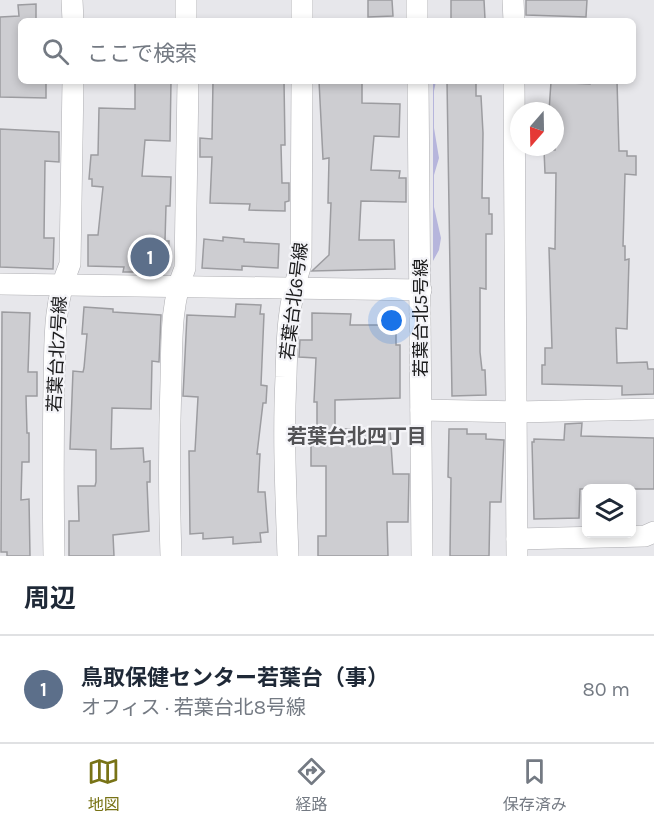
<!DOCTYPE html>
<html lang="ja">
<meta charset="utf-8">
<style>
body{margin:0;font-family:Karla,"Noto Sans JP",sans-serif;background:#f2f2f3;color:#1f2937}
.controls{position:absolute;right:18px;bottom:18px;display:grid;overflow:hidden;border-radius:9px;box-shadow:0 3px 9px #0003}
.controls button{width:54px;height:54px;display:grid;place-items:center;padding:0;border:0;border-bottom:2px solid #e0e1e3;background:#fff;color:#1f2937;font:30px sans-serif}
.compass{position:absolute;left:510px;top:102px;width:54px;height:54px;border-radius:50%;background:#fff;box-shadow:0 3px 9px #0003;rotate:200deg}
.you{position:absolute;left:392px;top:321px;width:21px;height:21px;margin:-15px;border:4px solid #fff;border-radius:50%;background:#1a73e8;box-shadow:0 0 0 9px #1a73e833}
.badge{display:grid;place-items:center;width:39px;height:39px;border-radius:50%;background:#787316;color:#fff;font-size:20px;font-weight:700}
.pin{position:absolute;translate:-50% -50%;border:3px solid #fff;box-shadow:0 2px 6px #0006}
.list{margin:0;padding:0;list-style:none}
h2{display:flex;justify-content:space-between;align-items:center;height:78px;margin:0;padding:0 24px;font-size:26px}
h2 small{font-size:20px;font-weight:400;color:#747a83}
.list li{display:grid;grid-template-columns:39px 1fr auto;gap:18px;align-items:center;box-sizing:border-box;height:108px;padding:0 24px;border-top:2px solid #e0e1e3}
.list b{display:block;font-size:22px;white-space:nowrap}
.list p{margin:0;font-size:20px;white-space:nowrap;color:#747a83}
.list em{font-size:20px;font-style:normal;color:#747a83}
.icon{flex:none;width:33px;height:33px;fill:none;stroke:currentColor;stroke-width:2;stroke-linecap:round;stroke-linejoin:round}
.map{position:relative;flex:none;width:654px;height:556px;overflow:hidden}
.search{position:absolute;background:#fff;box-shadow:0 3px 9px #0003;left:18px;right:18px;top:18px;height:66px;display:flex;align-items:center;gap:15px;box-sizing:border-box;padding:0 21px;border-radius:9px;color:#747a83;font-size:22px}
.sheet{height:186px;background:#fff}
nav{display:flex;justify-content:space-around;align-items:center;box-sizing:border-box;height:84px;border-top:2px solid #e0e1e3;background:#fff;font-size:16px;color:#747a83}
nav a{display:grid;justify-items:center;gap:3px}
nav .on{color:#787316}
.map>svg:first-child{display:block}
</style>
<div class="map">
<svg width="654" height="556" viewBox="0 0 654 556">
<rect width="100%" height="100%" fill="#e7e7eb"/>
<!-- green -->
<polygon fill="#b6b5dc" points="433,81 436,81 434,91 434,128 439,158 434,175 434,207 441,238 439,250 433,261"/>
<!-- building -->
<g fill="#cdcdd1" stroke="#9c9ca0" stroke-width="1.5">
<polygon points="368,0 392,0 393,16 368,17"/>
<polygon points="451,0 484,0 485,19 451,20"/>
<polygon points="526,0 587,0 586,17 526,15"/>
<polygon points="36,4 36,21 21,21 21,81 46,81 46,98 0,97 0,17 19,16 18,5"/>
<polygon points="135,81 171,81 170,141 145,140 142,176 171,177 170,206 166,206 165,241 169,241 168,268 164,268 164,272 123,272 124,267 88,266 88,235 98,235 103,187 92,186 92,179 89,179 91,155 98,155 99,108 135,109"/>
<polygon points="213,81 284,81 285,145 281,145 282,183 289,183 289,201 285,202 285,211 249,210 250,204 210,203 212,157 200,157 200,138 212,139"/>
<polygon points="319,81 362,81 362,103 400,104 399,137 374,136 371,170 400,171 399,178 406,178 406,202 361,201 359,240 394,240 395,269 312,271 329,255 331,203 328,203 329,158 323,159"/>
<polygon points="447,81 476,81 476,96 481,96 483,133 482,198 489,198 489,214 492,214 492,234 486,234 486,289 480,288 480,352 482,370 485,370 486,395 452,396"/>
<polygon points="590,81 617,81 619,151 627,151 627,156 636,156 636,175 625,174 623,246 625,246 625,260 629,259 627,329 616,328 617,363 647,362 648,369 654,369 654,394 622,395 622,386 542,384 542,365 545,365 545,348 552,348 549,248 555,249 556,173 545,173 544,150 555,150 555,111 549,111 551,82 590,84"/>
<polygon points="0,129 59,132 59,162 45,161 44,238 54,238 53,269 0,267"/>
<polygon points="223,237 244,239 244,242 279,244 278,268 242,266 242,270 202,268 204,239 223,241"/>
<polygon points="236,304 261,305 260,314 264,314 261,385 267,386 266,403 263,403 257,454 260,454 258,492 265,492 268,532 260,533 261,542 233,544 233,537 203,539 203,533 190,534 189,451 195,451 198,397 183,396 187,315 235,317"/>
<polygon points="84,307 113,309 113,312 161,315 159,362 152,361 151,409 112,408 111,449 143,448 144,462 150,461 150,482 147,482 149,531 113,535 114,556 69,556 69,521 79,521 78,486 95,486 96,482 96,450 70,449 73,371 83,372 84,368 87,334 82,334"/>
<polygon points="2,312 30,313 28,372 37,372 37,396 26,396 27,433 29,433 29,462 22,462 21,500 29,499 30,556 7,556 7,552 1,552"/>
<polygon points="312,313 351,314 350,325 396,325 396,345 400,345 400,398 335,400 335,429 390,429 393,474 409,474 408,522 387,522 388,556 318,556 318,536 326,536 326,466 311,466 311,444 317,444 317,402 314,402 316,358 299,357 300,340 312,340"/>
<polygon points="582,423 581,436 654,438 654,489 580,489 579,518 534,519 532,442 534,442 534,439 564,440 565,424"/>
<polygon points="449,429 467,429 467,434 486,434 486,439 504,440 501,502 490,502 489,556 450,556 451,478 448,477"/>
</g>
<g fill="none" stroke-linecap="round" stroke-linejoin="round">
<defs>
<g id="minor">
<polyline points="72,0 73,21"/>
<polyline points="186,0 186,21"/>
<polyline points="417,0 417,21"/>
<polyline points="513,0 514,21"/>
<polyline points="302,21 302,0"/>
<polyline points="418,81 422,556"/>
<polyline points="514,81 517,556"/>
<polyline points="0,284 421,290"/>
<polyline points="421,410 517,412 654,409"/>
<polyline points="517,539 645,536 654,532"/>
<path d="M54 556C53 499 53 442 54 386 55 342 53 304 70 264L73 81"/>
<path d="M171 556C169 498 169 440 171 381 172 343 170 304 185 268L188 81"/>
<path d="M288 556C286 496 283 437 286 377 287 335 288 304 301 264L302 81"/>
</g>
</defs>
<!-- minor casing -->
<use href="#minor" stroke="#afafb3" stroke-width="22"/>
<!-- minor -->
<use href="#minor" stroke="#fff" stroke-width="21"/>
</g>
<g text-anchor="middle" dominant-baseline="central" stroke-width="4.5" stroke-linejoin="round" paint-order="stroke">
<!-- street labels -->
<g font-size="18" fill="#1b1b1c" stroke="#f4f4f8">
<text transform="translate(294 301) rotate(-83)">若葉台北6号線</text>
<text transform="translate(421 318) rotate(-90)">若葉台北5号線</text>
<text transform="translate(57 354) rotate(-87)">若葉台北7号線</text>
</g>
<!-- neighbourhood labels -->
<g font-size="20" font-weight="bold" fill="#525255" stroke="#f4f4f8">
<text x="357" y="436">若葉台北四丁目</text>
</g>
</g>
</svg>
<div class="controls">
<button><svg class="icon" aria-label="layers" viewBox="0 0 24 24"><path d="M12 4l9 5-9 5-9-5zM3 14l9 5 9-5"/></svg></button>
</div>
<svg class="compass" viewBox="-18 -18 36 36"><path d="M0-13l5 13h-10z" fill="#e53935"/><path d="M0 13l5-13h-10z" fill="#747a83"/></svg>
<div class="you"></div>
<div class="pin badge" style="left:150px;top:257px;background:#5c6f8a">1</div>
<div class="search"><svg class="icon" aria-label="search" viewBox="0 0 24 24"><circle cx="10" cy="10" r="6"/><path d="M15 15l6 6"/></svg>ここで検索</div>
</div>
<section class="sheet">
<h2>周辺<small></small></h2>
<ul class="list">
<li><span class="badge" style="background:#5c6f8a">1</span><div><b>鳥取保健センター若葉台（事）</b><p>オフィス · 若葉台北8号線</p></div><em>80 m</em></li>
</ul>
</section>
<nav>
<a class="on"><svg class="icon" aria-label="map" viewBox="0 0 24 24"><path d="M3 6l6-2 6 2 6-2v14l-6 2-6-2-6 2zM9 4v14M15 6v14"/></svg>地図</a>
<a><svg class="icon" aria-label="directions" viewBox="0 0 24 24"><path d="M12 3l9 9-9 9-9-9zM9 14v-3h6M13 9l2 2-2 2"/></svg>経路</a>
<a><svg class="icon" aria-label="saved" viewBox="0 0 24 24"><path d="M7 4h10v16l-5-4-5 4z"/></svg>保存済み</a>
</nav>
